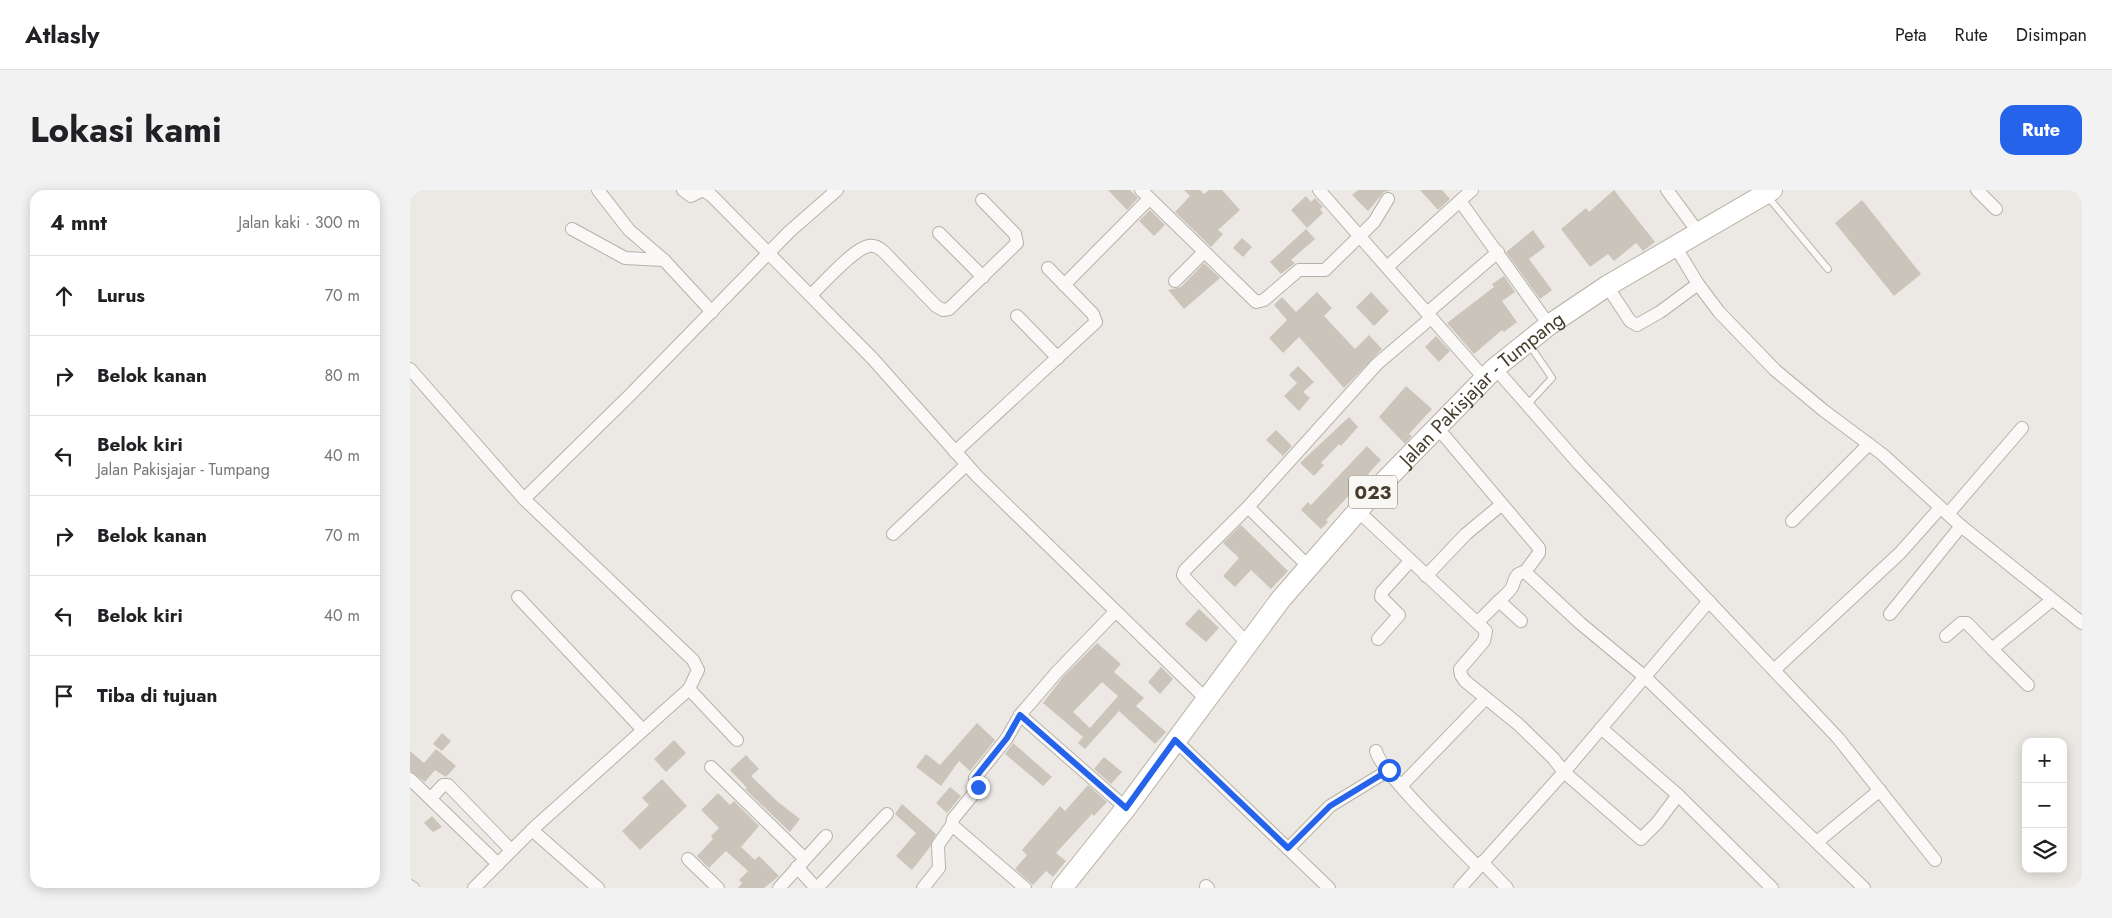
<!DOCTYPE html>
<html lang="id">
<meta charset="utf-8">
<style>
body{margin:0;font-family:Jost,sans-serif;background:#f2f2f2;color:#202124}
.controls{position:absolute;right:15px;bottom:15px;display:grid;overflow:hidden;border-radius:10px;box-shadow:0 2px 12px #0003}
.controls button{width:45px;height:45px;display:grid;place-items:center;padding:0;border:0;border-bottom:1px solid #e0e0e0;background:#fff;color:#202124;font:25px sans-serif}
.stop{position:absolute;width:15px;height:15px;margin:-11px;border:4px solid #2563eb;border-radius:50%;background:#fff}
.stop.end{background:#2563eb;border-color:#fff;box-shadow:0 1px 5px #0008}
.list{margin:0;padding:0;list-style:none}
h2{display:flex;justify-content:space-between;align-items:center;height:65px;margin:0;padding:0 20px;font-size:21px}
h2 small{font-size:16px;font-weight:400;color:#757577}
.list li{display:grid;grid-template-columns:32px 1fr auto;gap:15px;align-items:center;box-sizing:border-box;height:80px;padding:0 20px;border-top:1px solid #e0e0e0}
.list b{display:block;font-size:19px;white-space:nowrap}
.list p{margin:0;font-size:16px;white-space:nowrap;color:#757577}
.list em{font-size:16px;font-style:normal;color:#757577}
.icon{flex:none;width:28px;height:28px;fill:none;stroke:currentColor;stroke-width:2;stroke-linecap:round;stroke-linejoin:round}
.map{position:relative;flex:none;width:1672px;height:698px;overflow:hidden;border-radius:15px}
header{display:flex;align-items:center;gap:30px;box-sizing:border-box;height:70px;padding:0 25px;background:#fff;border-bottom:1px solid #e0e0e0}
header strong{font-size:24px}
nav{display:flex;gap:28px;margin-inline-start:auto;font-size:18px}
.intro{display:flex;align-items:center;justify-content:space-between;box-sizing:border-box;height:120px;padding:0 30px}
h1{margin:0;font-size:35px}
.button{padding:12px 22px;border-radius:15px;background:#2563eb;color:#fff;font-size:18px;font-weight:700}
main{display:flex;gap:30px;padding:0 30px}
aside{flex:1;background:#fff;border-radius:15px;box-shadow:0 2px 12px #0003}
.map>svg:first-child{display:block}
</style>
<header>
<strong>Atlasly</strong>
<nav><a>Peta</a><a>Rute</a><a>Disimpan</a></nav>
</header>
<div class="intro"><h1>Lokasi kami</h1><a class="button">Rute</a></div>
<main>
<aside>
<h2>4 mnt<small>Jalan kaki · 300 m</small></h2>
<ul class="list">
<li><svg class="icon" aria-label="ahead" viewBox="0 0 24 24"><path d="M12 20V5M6 11l6-6 6 6"/></svg><div><b>Lurus</b></div><em>70 m</em></li>
<li><svg class="icon" aria-label="right" viewBox="0 0 24 24"><path d="M7 20v-9h11M14 6l5 5-5 5"/></svg><div><b>Belok kanan</b></div><em>80 m</em></li>
<li><svg class="icon" aria-label="left" viewBox="0 0 24 24"><path d="M17 20v-9H6M10 6l-5 5 5 5"/></svg><div><b>Belok kiri</b><p>Jalan Pakisjajar - Tumpang</p></div><em>40 m</em></li>
<li><svg class="icon" aria-label="right" viewBox="0 0 24 24"><path d="M7 20v-9h11M14 6l5 5-5 5"/></svg><div><b>Belok kanan</b></div><em>70 m</em></li>
<li><svg class="icon" aria-label="left" viewBox="0 0 24 24"><path d="M17 20v-9H6M10 6l-5 5 5 5"/></svg><div><b>Belok kiri</b></div><em>40 m</em></li>
<li><svg class="icon" aria-label="arrive" viewBox="0 0 24 24"><path d="M6 21V4h12l-3 4 3 4H6"/></svg><div><b>Tiba di tujuan</b></div></li>
</ul>
</aside>
<div class="map">
<svg width="1672" height="698" viewBox="0 0 1672 698">
<rect width="100%" height="100%" fill="#ece9e4"/>
<!-- building -->
<g fill="#cac4bb" fill-rule="evenodd">
<polygon points="698,0 720,0 728,8 717,20"/>
<polygon points="774,0 790,0 794,4 799,0 812,0 830,20 808,40 813,44 801,57 765,22 780,6"/>
<polygon points="948,0 981,0 974,2 958,21 942,5"/>
<polygon points="1010,0 1032,0 1040,9 1028,20"/>
<polygon points="1204,0 1245,52 1233,61 1226,53 1204,71 1198,64 1180,77 1151,39 1176,18 1179,22"/>
<polygon points="896,6 901,12 905,8 913,17 910,19 913,23 897,38 881,20"/>
<polygon points="1452,10 1511,84 1484,106 1425,33"/>
<polygon points="740,20 755,35 744,46 729,31"/>
<polygon points="896,39 905,49 881,70 885,73 871,84 860,72"/>
<polygon points="1123,40 1135,57 1119,69 1142,100 1130,109 1096,62"/>
<polygon points="832,48 842,57 833,67 823,58"/>
<polygon points="794,73 810,88 774,119 758,100 771,97"/>
<polygon points="1094,86 1105,102 1092,111 1107,132 1094,142 1092,140 1064,164 1037,133 1084,97 1082,94"/>
<polygon points="907,102 922,118 914,126 945,159 959,145 972,159 934,198 889,147 873,163 859,148 877,130 864,115 872,107 886,122"/>
<polygon points="961,102 979,121 964,136 946,117"/>
<polygon points="1026,146 1040,161 1029,172 1015,157"/>
<polygon points="888,176 904,192 893,202 900,208 889,221 874,206 887,193 879,185"/>
<polygon points="996,196 1022,219 999,244 1002,246 995,254 969,227"/>
<polygon points="939,227 948,237 931,256 929,254 911,273 914,275 904,286 890,273"/>
<polygon points="866,240 882,256 873,266 856,250"/>
<polygon points="957,256 971,270 958,284 962,287 948,303 945,299 916,330 918,332 911,339 891,320 898,312 901,315"/>
<polygon points="831,335 878,381 861,399 841,380 825,397 813,386 829,368 813,353"/>
<polygon points="789,419 809,438 796,452 775,434"/>
<path d="M687 453 711 474 704 482 734 508 726 516 756 542 745 554 709 521 675 559 668 553 673 547 633 513 653 487ZM692 492 708 506 680 538 663 522Z"/>
<polygon points="751,477 763,489 750,504 738,492"/>
<polygon points="567,533 585,550 560,581 549,571 531,596 506,577 516,564 530,575"/>
<polygon points="32,543 41,551 32,561 23,554"/>
<polygon points="264,550 276,563 256,582 244,569"/>
<polygon points="603,553 642,587 633,596 595,564"/>
<polygon points="26,559 46,576 36,587 25,580 15,592 0,581 0,561 14,573"/>
<polygon points="336,565 349,579 341,586 368,612 390,629 380,642 335,599 337,598 320,580"/>
<polygon points="694,567 712,582 701,594 684,579"/>
<polygon points="252,589 277,616 230,660 212,641 239,615 232,608"/>
<polygon points="678,595 697,612 684,626 682,624 646,663 656,671 643,687 636,681 623,695 605,679 617,665 612,660 650,616 655,621"/>
<polygon points="540,597 551,606 537,623 526,613"/>
<polygon points="308,603 320,615 324,611 349,636 331,657 345,670 349,666 369,686 354,698 328,698 332,693 329,690 338,681 316,661 299,678 287,666 303,649 301,646 309,638 291,620"/>
<polygon points="492,614 526,644 520,657 502,680 486,666 506,643 485,624"/>
<polygon points="22,626 32,637 23,642 14,633"/>
</g>
<g fill="none" stroke-linecap="round" stroke-linejoin="round">
<defs>
<g id="lane">
<polyline points="1358,7 1418,79"/>
<polyline points="1117,215 1142,188 1119,154"/>
</g>
<g id="street">
<polyline points="188,0 219,40 254,70"/>
<polyline points="273,0 281,6 293,0 302,6 463,169 567,286 796,509"/>
<polyline points="731,0 846,112 854,110 889,80 915,80 964,32 978,9"/>
<polyline points="909,0 1075,189"/>
<polyline points="1257,0 1288,42"/>
<polyline points="1567,0 1586,19"/>
<polyline points="1050,11 1139,135"/>
<polyline points="162,39 215,68 254,70 302,122"/>
<polyline points="529,43 573,87"/>
<polyline points="1265,56 1288,94 1309,122 1365,180 1413,220 1472,264 1551,336 1672,433"/>
<polyline points="977,77 1062,0"/>
<polyline points="765,91 793,63"/>
<polyline points="654,95 739,9"/>
<polyline points="1197,96 1220,131 1227,135 1250,122 1288,94"/>
<path d="M401 105C413 94 444 58 459 56 465 55 469 58 473 61L526 116 533 120 539 119 607 53 605 44 572 10"/>
<polyline points="1017,123 1088,62"/>
<polyline points="607,126 648,168"/>
<polyline points="1085,178 1169,274 1428,548 1525,670"/>
<polyline points="0,179 114,309 220,205 379,42 427,0"/>
<polyline points="1026,236 1129,358 1129,363 1115,382 1170,433 1235,487 1454,698"/>
<polyline points="545,262 686,132 683,124 638,78"/>
<polyline points="838,317 899,377"/>
<polyline points="947,320 1076,441 1074,451 1050,479 1051,485 1055,491 1108,534 1143,568 1154,582 1231,649 1247,633 1268,605"/>
<polyline points="1538,324 1612,238"/>
<polyline points="1382,331 1459,254"/>
<polyline points="483,344 556,275"/>
<polyline points="1016,386 1056,344 1091,315"/>
<polyline points="108,407 232,539"/>
<path d="M1089 411C1093 407 1102 400 1103 395 1105 388 1106 383 1115 382"/>
<polyline points="1480,424 1551,336"/>
<polyline points="1068,432 1089,411 1111,431"/>
<polyline points="1536,446 1551,433 1557,433 1582,459 1642,410"/>
<polyline points="968,449 989,425 971,407 972,402 1000,371"/>
<polyline points="837,453 776,389 773,385 775,380 838,317 967,174 1021,128"/>
<polyline points="1582,459 1618,495"/>
<polyline points="1364,480 1490,363 1530,318"/>
<polyline points="279,499 327,550"/>
<polyline points="610,525 716,618"/>
<polyline points="1191,538 1268,605 1362,698"/>
<polyline points="765,550 919,698"/>
<path d="M966 561C970 581 1049 657 1068 677"/>
<polyline points="301,577 395,669"/>
<polyline points="0,589 88,674"/>
<polyline points="991,596 1076,508"/>
<polyline points="21,608 33,595 38,595 101,660"/>
<polyline points="542,635 615,698"/>
<polyline points="122,640 188,698"/>
<polyline points="1407,652 1470,600"/>
<polyline points="878,659 920,616 979,580"/>
<polyline points="278,669 308,698"/>
<polyline points="1072,672 1097,698"/>
<polyline points="387,677 406,698"/>
<polyline points="0,696 3,698"/>
<polyline points="796,696 798,698"/>
<polyline points="64,698 125,637 279,499 288,480 283,470 114,309"/>
<polyline points="369,698 416,646"/>
<polyline points="407,698 477,624"/>
<polyline points="513,698 529,678 528,655 542,635 543,629 565,602 568,597 565,588 597,548 610,525 647,482 705,422"/>
<polyline points="1050,698 1154,582 1299,411"/>
</g>
<g id="primary">
<path id="s1" d="M652 698 716 618 871 409 966 300 1085 178 1139 135 1197 96 1362 0"/>
</g>
</defs>
<!-- lane casing -->
<use href="#lane" stroke="#b7b2a8" stroke-width="8"/>
<!-- street casing -->
<use href="#street" stroke="#b7b2a8" stroke-width="14"/>
<!-- primary casing -->
<use href="#primary" stroke="#b8b0a2" stroke-width="22"/>
<!-- lane -->
<use href="#lane" stroke="#faf9f7" stroke-width="6"/>
<!-- street -->
<use href="#street" stroke="#faf9f7" stroke-width="12"/>
<!-- primary -->
<use href="#primary" stroke="#fff" stroke-width="20"/>
</g>
<g fill="none" stroke-linecap="round" stroke-linejoin="round">
<!-- route -->
<polyline stroke="#2563eb" stroke-width="6" points="568,597 565,588 597,548 610,525 716,618 765,550 878,658 920,616 979,580"/>
</g>
<g text-anchor="middle" dominant-baseline="central" stroke-width="4" stroke-linejoin="round" paint-order="stroke">
<!-- shield labels -->
<rect fill="#f9f7f4" stroke="#7b7467" stroke-width="1" x="939" y="285.5" width="48" height="33" rx="4"/>
<g font-size="19" font-weight="bold" fill="#453c2a">
<text x="963" y="302">023</text>
</g>
<!-- street labels -->
<g font-size="20" fill="#453c2a" stroke="#f9f7f4">
<text stroke="none"><textPath href="#s1" startOffset="654">Jalan Pakisjajar - Tumpang</textPath></text>
</g>
</g>
</svg>
<div class="controls">
<button>+</button>
<button>−</button>
<button><svg class="icon" aria-label="layers" viewBox="0 0 24 24"><path d="M12 4l9 5-9 5-9-5zM3 14l9 5 9-5"/></svg></button>
</div>
<div class="stop" style="left:979px;top:580px"></div>
<div class="stop end" style="left:568px;top:597px"></div>
</div>
</main>
